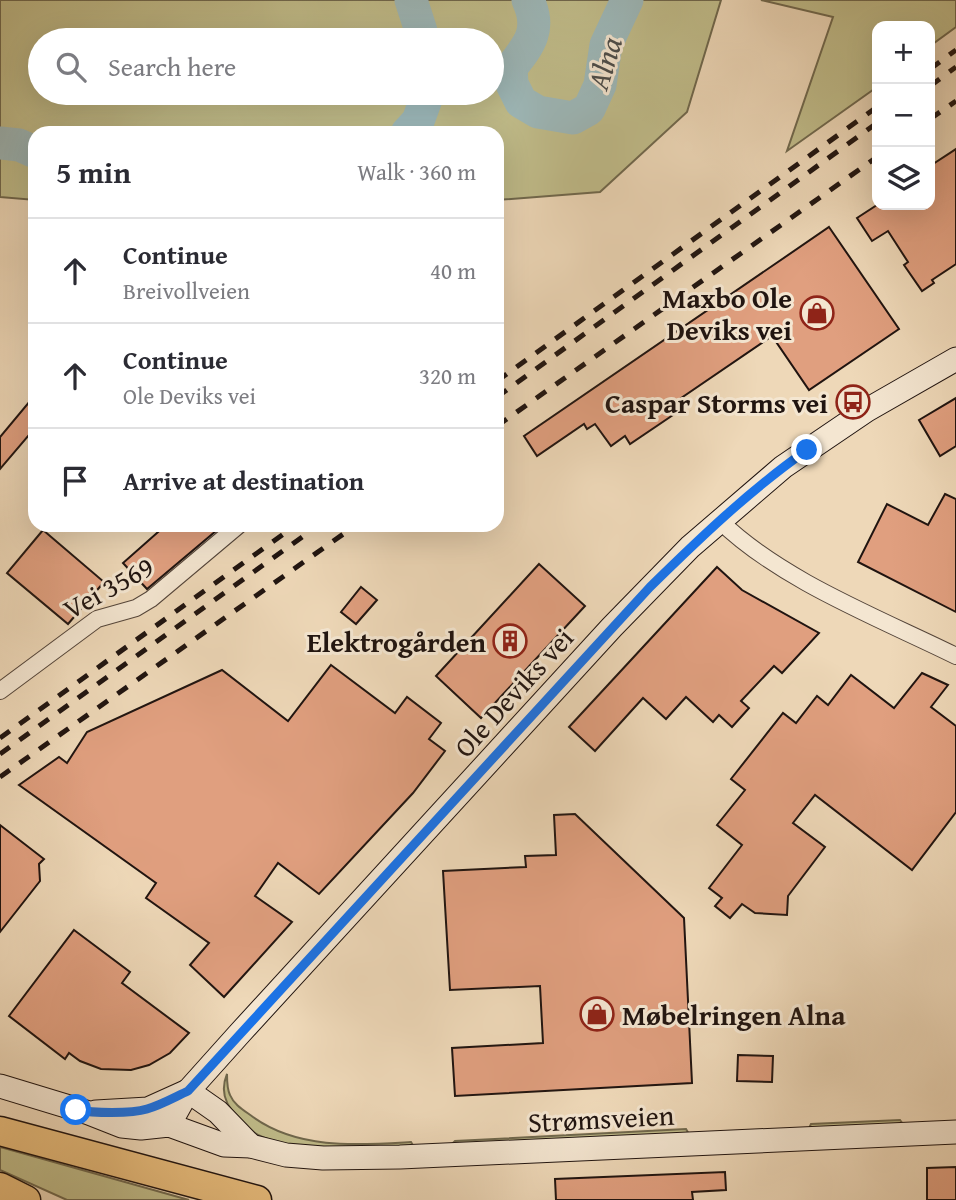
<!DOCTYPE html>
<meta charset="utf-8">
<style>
body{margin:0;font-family:"Gentium Book Plus",serif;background:#f7f7f7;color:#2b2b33}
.controls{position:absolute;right:21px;top:21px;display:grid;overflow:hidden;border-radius:14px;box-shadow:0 7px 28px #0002}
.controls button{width:63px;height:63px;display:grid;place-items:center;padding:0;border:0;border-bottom:2px solid #e1e1e2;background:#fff;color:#2b2b33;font:35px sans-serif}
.stop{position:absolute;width:21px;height:21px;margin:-16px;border:5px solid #1a73e8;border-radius:50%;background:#fff}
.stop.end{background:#1a73e8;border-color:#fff;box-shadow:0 2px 7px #0008}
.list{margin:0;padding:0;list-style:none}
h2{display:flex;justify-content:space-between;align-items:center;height:91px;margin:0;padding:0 28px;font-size:30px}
h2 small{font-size:23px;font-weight:400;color:#7c7c81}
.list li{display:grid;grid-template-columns:46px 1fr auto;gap:21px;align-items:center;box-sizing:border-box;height:105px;padding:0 28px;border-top:2px solid #e1e1e2}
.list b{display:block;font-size:26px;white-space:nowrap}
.list p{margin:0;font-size:23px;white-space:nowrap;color:#7c7c81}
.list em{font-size:23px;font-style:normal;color:#7c7c81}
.icon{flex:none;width:38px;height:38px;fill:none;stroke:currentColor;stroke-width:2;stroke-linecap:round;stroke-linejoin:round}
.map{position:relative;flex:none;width:956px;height:1200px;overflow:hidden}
.search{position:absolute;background:#fff;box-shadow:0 7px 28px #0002;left:28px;top:28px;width:476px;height:77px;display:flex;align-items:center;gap:18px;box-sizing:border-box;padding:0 24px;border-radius:38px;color:#7c7c81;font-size:26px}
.panel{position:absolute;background:#fff;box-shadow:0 7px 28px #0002;left:28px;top:126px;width:476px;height:406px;border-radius:21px}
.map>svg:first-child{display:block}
</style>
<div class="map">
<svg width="956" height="1200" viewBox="0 0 956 1200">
<rect width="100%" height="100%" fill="#eed8b8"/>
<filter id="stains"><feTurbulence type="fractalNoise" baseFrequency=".00286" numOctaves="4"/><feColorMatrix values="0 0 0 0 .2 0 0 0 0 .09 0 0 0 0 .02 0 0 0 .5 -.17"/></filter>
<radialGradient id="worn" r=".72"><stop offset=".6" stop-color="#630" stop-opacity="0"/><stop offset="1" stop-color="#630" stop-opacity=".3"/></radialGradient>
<!-- green -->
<g fill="#c0bc8a" stroke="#70684d" stroke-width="2" fill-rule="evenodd">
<path d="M0 0H721L687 112 600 192 497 200V133H35V200L0 197ZM492 40V93H40V40Z"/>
<polygon points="761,0 956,0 956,27 930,46 930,26 877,26 877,87 787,151 833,17"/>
<path d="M227 1074C227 1080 227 1089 230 1095 234 1105 245 1111 253 1117 299 1150 358 1145 411 1142L414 1147C371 1149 296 1154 258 1135 250 1131 244 1124 238 1117 225 1105 220 1091 227 1074Z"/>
<polygon points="900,1120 903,1124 810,1129 810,1126 811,1124"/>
<polygon points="686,1129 689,1134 452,1144 455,1141"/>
<polygon points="0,1147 189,1200 67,1200 0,1170"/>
</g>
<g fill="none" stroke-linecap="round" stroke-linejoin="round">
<!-- river -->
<g stroke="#9db8b9" stroke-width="33">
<polyline points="411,0 421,31 415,40"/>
<path d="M528 0C542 30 529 45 511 68L512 84 521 102 538 112 573 118 589 109 600 85 606 45 627 0"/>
<polyline points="407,133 418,121 426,99 421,93"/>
<polyline points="0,143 19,145 35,152"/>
</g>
</g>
<!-- building -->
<g fill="#e09f7f" stroke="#201410" stroke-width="2">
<polygon points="956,149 956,264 932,280 934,283 922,291 904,265 908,262 888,231 872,241 857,218 877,205 930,205 930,166"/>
<polygon points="829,227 899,329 809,390 772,336 668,407 673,415 630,444 625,436 611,446 595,424 587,429 584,424 537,456 524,436"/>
<polygon points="35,395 35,428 0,469 0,437"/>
<polygon points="956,398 956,446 940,456 919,420"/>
<polygon points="945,494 956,499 956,612 858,562 887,504 928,525"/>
<polygon points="166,525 223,525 147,589 123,563"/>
<polygon points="43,530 104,582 68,624 7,573"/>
<polygon points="539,564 585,606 481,718 436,676"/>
<polygon points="717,567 742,590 819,633 782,673 774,666 741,701 749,708 732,727 719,715 713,722 686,697 666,719 643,698 595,751 569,727"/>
<polygon points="361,587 377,600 356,624 341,612"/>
<polygon points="331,665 395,713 407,697 441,723 429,739 445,751 413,793 319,894 278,863 255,896 292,922 224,997 190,965 209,943 146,898 156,883 19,785 59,757 67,763 87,732 222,670 288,721"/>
<polygon points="922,673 948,685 931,707 956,726 956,812 912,870 815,795 793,823 825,847 788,896 787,915 755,913 742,904 730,918 715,906 722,898 709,888 742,845 717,825 745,790 731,779 783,713 796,723 817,696 828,705 851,675 894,708"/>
<polygon points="575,814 684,918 692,1083 455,1096 452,1048 543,1043 540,986 450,990 443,871 526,867 525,856 556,855 554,815"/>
<polygon points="0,825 44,859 39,864 40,881 0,932"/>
<polygon points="74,930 130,972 122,983 189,1033 170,1053 149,1065 131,1070 101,1069 80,1061 69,1053 65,1059 9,1016"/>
<polygon points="738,1055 773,1056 772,1082 737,1081"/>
<polygon points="956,1167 956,1200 927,1200 927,1168"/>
<polygon points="725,1172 726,1190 692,1192 693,1200 556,1200 555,1179"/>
</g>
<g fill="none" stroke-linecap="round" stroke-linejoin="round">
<defs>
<g id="street">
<path d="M719 520C780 580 879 618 956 656"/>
<polyline points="0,691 97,619 136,608 151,599 239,525"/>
</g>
<g id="secondary">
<polyline points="0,1086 89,1113 122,1126 141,1128 169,1125 224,1145 251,1146 286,1155 323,1158 400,1157 956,1132"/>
<polyline points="188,1091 218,1112 251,1146"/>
<polyline points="96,1112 148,1109 188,1091"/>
<polyline points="169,1125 188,1091 240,1033 612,627 690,547 783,467 867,410 956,359"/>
</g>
<g id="highway">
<polyline points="0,1131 257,1200"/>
<polyline points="0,1187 26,1200"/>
</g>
</defs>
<!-- street casing -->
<use href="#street" stroke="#54453a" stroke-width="18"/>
<!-- secondary casing -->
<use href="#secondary" stroke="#201410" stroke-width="25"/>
<!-- highway casing -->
<use href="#highway" stroke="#201410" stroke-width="31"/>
<!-- street -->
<use href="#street" stroke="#f4e6d1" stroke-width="16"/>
<!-- secondary -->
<use href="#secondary" stroke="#f4e6d1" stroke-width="23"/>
<!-- highway -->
<use href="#highway" stroke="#e7bc7c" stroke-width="28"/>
<!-- rail -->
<g stroke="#201410" stroke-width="5" stroke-dasharray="12 12" stroke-linecap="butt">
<polyline points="930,69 956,50"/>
<polyline points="930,86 956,67"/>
<polyline points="930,119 956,101"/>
<polyline points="497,381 877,107"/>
<polyline points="497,397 877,123"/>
<polyline points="497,426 877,157"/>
<polyline points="0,738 296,525"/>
<polyline points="0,754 319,525"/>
<polyline points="0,777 356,525"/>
</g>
</g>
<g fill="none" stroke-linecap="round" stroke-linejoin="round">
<!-- route -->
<path stroke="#1a73e8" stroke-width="9" d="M76 1110C93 1113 131 1114 147 1109 161 1105 175 1097 188 1091L650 587C700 538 750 490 807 450"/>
</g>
<!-- icons -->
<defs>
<symbol id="shop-ring" viewBox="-11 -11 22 22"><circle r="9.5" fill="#f4e6d1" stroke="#8f2418" stroke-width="1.5"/><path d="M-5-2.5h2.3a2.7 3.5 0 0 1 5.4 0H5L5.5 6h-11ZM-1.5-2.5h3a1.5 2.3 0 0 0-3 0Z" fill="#8f2418"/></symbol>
<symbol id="bus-ring" viewBox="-11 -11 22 22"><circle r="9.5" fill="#f4e6d1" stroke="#8f2418" stroke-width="1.5"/><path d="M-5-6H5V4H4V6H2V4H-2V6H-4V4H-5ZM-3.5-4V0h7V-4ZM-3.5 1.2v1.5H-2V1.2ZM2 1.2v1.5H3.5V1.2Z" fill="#8f2418"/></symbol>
<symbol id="building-ring" viewBox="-11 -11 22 22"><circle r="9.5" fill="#f4e6d1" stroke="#8f2418" stroke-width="1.5"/><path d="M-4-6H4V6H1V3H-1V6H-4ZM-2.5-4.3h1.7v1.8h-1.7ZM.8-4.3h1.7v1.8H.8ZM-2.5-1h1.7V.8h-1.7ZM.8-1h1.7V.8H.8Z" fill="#8f2418"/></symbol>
</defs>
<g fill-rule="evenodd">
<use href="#shop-ring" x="798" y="294" width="38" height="38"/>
<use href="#bus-ring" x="834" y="383" width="38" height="38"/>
<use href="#building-ring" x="491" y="622" width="38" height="38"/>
<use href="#shop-ring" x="578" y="995" width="38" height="38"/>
</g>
<g text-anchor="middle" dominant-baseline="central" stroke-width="6" stroke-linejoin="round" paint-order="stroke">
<!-- poi labels -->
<g font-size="28" font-weight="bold" fill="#201410" stroke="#f4e6d1" text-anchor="end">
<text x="792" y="297">Maxbo Ole<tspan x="792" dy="32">Deviks vei</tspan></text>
<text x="828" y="402">Caspar Storms vei</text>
<text x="486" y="641">Elektrogården</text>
<text x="622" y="1014" text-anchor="start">Møbelringen Alna</text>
</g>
<!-- street labels -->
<g font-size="28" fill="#201410" stroke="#f4e6d1">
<text transform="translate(108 587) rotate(-29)">Vei 3569</text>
<text transform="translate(513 692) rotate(-48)">Ole Deviks vei</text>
<text transform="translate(601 1118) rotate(-3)">Strømsveien</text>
</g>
<!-- water labels -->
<g font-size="30" font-style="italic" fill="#4c4d4b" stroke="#f4e6d1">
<text transform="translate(604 63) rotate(-73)">Alna</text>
</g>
</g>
<rect width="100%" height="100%" filter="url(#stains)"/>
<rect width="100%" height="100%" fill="url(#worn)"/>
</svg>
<div class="controls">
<button>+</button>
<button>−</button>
<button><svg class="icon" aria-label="layers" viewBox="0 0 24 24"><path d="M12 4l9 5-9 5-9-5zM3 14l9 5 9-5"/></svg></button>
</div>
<div class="stop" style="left:76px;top:1110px"></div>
<div class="stop end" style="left:807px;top:450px"></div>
<div class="search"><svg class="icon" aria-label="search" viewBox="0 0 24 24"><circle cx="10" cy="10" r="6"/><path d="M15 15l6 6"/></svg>Search here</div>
<section class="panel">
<h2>5 min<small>Walk · 360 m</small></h2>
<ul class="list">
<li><svg class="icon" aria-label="ahead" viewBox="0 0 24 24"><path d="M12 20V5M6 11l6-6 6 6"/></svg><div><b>Continue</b><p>Breivollveien</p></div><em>40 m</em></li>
<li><svg class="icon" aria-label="ahead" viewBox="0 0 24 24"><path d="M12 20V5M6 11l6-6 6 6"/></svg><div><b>Continue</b><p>Ole Deviks vei</p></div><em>320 m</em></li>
<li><svg class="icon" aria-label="arrive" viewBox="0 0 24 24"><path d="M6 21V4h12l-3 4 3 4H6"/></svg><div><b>Arrive at destination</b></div></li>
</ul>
</section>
</div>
